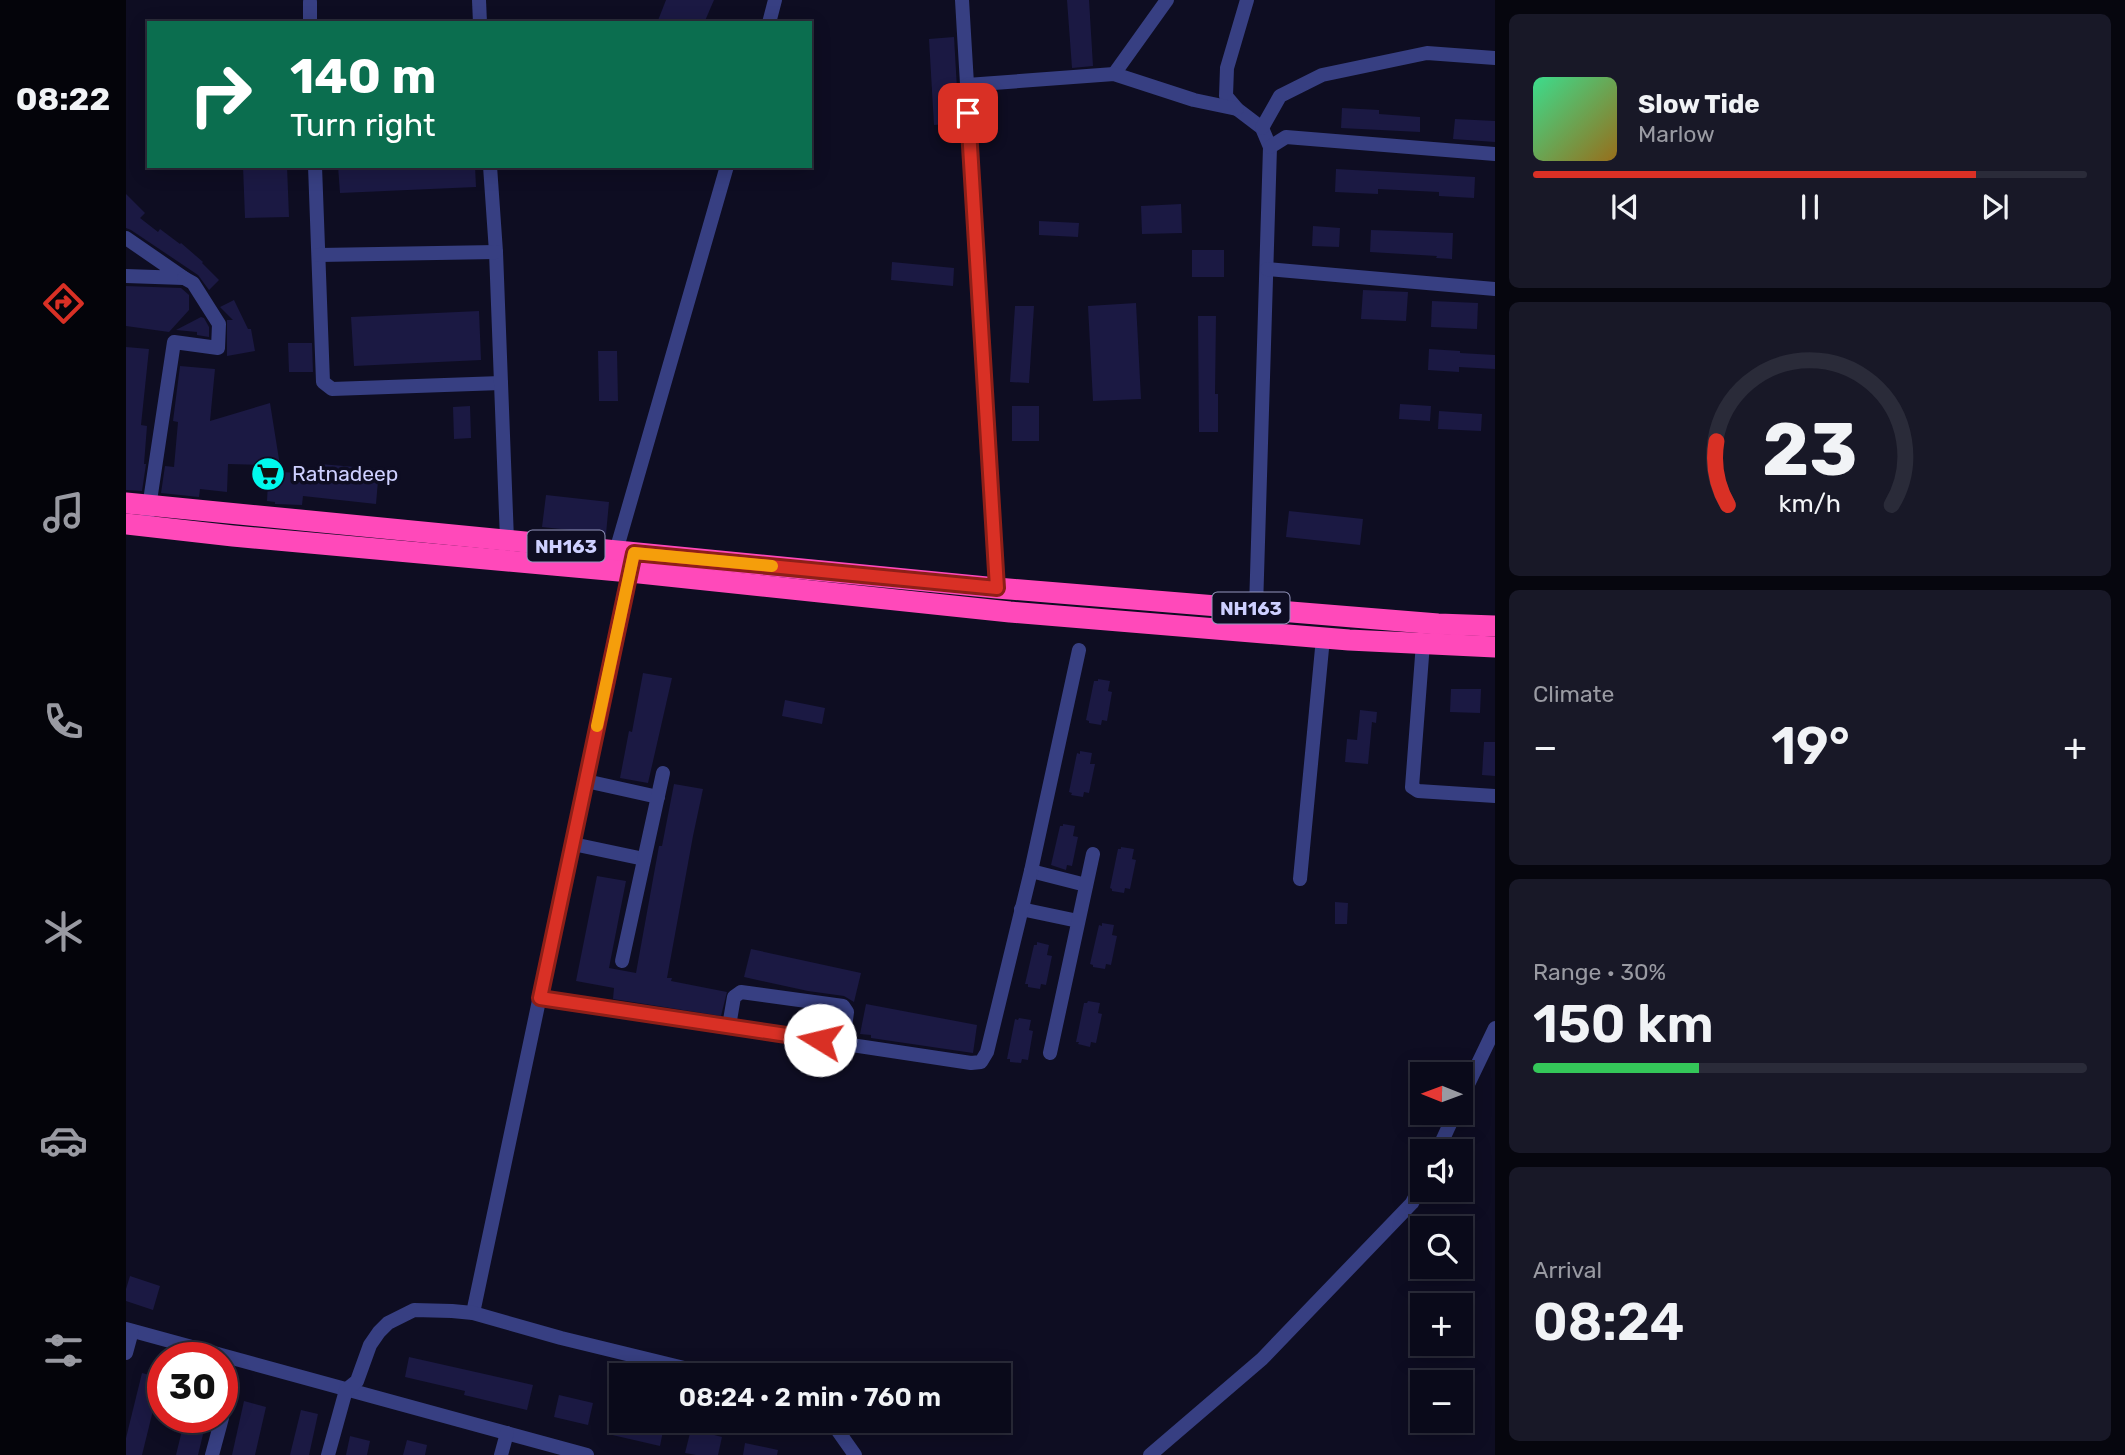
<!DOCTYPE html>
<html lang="en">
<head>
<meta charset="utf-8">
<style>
	body { margin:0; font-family:Rubik,sans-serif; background:#181827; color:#f1f3f6; height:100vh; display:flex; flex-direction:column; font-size:26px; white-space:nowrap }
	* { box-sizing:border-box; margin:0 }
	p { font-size:23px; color:#999aa2 }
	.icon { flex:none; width:38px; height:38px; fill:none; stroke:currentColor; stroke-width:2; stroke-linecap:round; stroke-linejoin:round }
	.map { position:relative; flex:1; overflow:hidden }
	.drawer { display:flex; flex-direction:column; gap:14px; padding:14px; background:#06060e; width:630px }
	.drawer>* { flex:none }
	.banner { position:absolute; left:21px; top:21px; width:665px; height:147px; border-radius:0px; box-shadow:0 4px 18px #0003,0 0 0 2px #2a2b39; background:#0b6e4f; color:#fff; overflow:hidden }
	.needle { width:46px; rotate:271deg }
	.controls { position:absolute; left:1284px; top:1062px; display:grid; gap:14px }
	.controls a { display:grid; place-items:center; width:63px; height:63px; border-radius:0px; background:#0a0a1a; box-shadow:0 4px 18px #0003,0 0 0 2px #2a2b39; font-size:35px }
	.speed { position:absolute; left:21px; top:1342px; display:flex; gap:14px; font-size:35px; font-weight:700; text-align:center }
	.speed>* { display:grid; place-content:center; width:91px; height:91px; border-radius:50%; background:#0a0a1a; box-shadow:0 4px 18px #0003,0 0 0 2px #2a2b39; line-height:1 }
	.speed .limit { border:10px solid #d22; background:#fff; color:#111 }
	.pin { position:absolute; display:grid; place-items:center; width:60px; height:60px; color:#fff; margin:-30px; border-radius:14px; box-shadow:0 4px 10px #0006 }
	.me { position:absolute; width:77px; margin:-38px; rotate:279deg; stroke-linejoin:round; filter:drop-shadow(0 0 5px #0008) }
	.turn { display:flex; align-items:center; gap:24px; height:147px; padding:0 28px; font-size:32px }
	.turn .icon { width:91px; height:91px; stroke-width:2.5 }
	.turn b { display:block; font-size:49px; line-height:60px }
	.big { font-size:52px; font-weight:600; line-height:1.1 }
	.drawer .tile { flex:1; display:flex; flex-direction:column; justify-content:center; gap:10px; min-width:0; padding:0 24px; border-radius:10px; background:#181827 }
	.drawer .dial { align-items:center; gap:0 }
	.dial svg { height:182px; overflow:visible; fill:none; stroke:#2a2b39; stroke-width:7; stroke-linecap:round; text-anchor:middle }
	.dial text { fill:#f1f3f6; stroke:none }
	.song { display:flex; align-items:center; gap:21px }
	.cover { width:84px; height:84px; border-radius:10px; background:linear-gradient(135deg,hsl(150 70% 55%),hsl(40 70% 35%)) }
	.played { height:7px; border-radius:4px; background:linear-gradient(90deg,#d93025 80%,#2a2b39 80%) }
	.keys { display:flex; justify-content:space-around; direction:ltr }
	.heat { display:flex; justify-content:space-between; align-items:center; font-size:38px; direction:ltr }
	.charge { height:10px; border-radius:5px; background:linear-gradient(90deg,#34c759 30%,#2a2b39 0) }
	.trip { position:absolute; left:483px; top:1363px; width:402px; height:70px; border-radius:0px; background:#0a0a1a; box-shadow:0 4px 18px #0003,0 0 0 2px #2a2b39; font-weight:600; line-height:70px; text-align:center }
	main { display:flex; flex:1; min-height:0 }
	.dock { display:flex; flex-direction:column; width:126px; justify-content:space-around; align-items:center; background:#04040a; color:#999aa2 }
	.dock .icon { width:49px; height:49px }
	.dock .on { color:#d93025 }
	.dock b { font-size:32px; color:#f1f3f6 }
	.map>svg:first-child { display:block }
</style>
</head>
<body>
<main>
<nav class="dock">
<b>08:22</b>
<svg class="icon on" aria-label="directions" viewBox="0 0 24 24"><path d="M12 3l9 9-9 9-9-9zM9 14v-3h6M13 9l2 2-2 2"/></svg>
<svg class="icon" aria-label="music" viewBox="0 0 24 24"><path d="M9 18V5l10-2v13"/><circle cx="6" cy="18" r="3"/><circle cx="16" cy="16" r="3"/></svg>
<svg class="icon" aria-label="phone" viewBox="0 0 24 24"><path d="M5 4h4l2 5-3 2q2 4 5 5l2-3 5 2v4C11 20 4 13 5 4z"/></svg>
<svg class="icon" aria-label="climate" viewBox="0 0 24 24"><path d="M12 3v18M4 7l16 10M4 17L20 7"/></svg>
<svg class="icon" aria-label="car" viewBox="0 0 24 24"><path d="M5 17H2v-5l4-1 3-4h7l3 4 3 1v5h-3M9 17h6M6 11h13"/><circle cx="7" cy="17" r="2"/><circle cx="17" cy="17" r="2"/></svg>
<svg class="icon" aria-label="filters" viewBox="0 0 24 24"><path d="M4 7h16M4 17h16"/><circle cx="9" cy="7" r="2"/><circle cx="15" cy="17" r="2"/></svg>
</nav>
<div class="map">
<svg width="1369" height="1455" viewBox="0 0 1369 1455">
	<rect width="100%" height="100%" fill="#0e0d22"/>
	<g fill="#1b1943">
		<polygon points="540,0 588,0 578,23 531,23"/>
		<polygon points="941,0 963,0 967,66 946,68"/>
		<polygon points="828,37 833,123 808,125 803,39"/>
		<polygon points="1216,108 1253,110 1253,114 1294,117 1294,132 1215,128"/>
		<polygon points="1329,119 1369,121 1369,142 1327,139"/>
		<polygon points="117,166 161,166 163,217 119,218"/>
		<polygon points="212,166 349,166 350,187 214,193"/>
		<polygon points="1210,169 1349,177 1348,198 1313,196 1313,192 1252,189 1252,194 1209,192"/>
		<polygon points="0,194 19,213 14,218 32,232 34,229 54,244 55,243 77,262 76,263 93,280 83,290 72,275 5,230 0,228"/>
		<polygon points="1055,204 1056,233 1016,234 1015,206"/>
		<polygon points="913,221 953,223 952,237 913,235"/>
		<polygon points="1187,226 1214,228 1213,247 1186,246"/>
		<polygon points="1245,230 1327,233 1326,259 1310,258 1311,256 1244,252"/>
		<rect x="1066" y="250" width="32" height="27"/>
		<polygon points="766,262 828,268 827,286 765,280"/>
		<polygon points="0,286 55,288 63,295 63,310 43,332 0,326"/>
		<polygon points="1237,290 1282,292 1280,321 1235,319"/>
		<polygon points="108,300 122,329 125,329 129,351 101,356 101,320 107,320 94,307"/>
		<polygon points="1306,301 1352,303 1351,329 1305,327"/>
		<polygon points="1010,303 1015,399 967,401 962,306"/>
		<polygon points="889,306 908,306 903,383 884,382"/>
		<polygon points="353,311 355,360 228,366 225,317"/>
		<polygon points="1072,316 1090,316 1089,394 1092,394 1092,432 1073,432"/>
		<polygon points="75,317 78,318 83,327 83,337 71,335 71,332 50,330"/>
		<polygon points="162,343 186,343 187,372 163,372"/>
		<polygon points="0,347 23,349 15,425 21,426 18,464 20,464 16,491 0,490"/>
		<polygon points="1303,349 1334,351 1334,353 1369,355 1369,369 1333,367 1333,372 1302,370"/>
		<polygon points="472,351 491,351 492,401 473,401"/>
		<polygon points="54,366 89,369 84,421 144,403 155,472 193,474 194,464 253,469 250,504 177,496 176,505 149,504 149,502 141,501 143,465 102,464 101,492 74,489 73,497 35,493 39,466 48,467 52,422 47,421"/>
		<polygon points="1274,404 1305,406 1304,421 1273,419"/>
		<polygon points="344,406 345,438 328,439 327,407"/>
		<rect x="886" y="406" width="27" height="35"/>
		<polygon points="1313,411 1356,414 1355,431 1312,429"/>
		<polygon points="420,495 483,502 480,534 416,527"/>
		<polygon points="1163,511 1237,519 1234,545 1160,537"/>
		<polygon points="517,673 546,678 522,783 494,778 503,731 506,732"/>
		<polygon points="972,679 984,681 982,691 986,692 981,721 976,720 975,725 963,723 963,721 960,720 968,681 972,681"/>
		<polygon points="1325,689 1355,689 1354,713 1324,712"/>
		<polygon points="659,700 699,708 696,724 656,716"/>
		<polygon points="1234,710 1251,712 1250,723 1246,722 1242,764 1219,762 1221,739 1231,740"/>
		<polygon points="1358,742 1369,742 1369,776 1356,775"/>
		<polygon points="954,751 966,753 964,764 969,764 963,793 958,792 957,797 945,795 946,793 943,792 951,753 954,754"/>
		<polygon points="548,784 577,789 567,836 541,978 546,978 545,981 601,992 595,1016 487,999 488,988 450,981 471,876 500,881 483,968 510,973 533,846 536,846"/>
		<polygon points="937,824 949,826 947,836 952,837 946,866 941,865 940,870 925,865 934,826 937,826"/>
		<polygon points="995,847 1008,849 1006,859 1010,860 1004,889 999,888 998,893 986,891 986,889 984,888 992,849 995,849"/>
		<polygon points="1209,902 1222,903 1221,924 1209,924"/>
		<polygon points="976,923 988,925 986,935 991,936 985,965 980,964 979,969 967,967 967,965 964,964 973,925 976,926"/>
		<polygon points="911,942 923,945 921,955 926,956 920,985 915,984 914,989 902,987 902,984 899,984 908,945 911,945"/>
		<polygon points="625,949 735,973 728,1002 718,996 682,991 618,977"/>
		<polygon points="962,1001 974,1003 972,1013 976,1014 970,1043 965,1042 964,1047 952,1044 953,1042 950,1042 958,1003 961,1003"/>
		<polygon points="740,1004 851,1025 847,1053 745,1038 745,1035 734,1034"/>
		<polygon points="893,1018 905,1020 903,1030 907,1031 902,1060 896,1059 895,1063 884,1062 884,1059 881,1059 889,1019 892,1020"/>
		<polygon points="4,1276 34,1286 27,1310 0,1301 0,1289"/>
		<polygon points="283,1357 407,1385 401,1410 338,1395 339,1391 279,1377"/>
		<polygon points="16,1373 35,1378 16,1455 0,1455 0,1438"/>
		<polygon points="433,1395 467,1403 462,1425 428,1417"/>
		<polygon points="491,1397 495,1397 495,1421 539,1421 534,1446 482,1434"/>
		<polygon points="118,1401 140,1407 129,1455 106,1455"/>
		<polygon points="175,1410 192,1414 183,1455 164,1455"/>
		<polygon points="59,1418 81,1418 72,1455 50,1455"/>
		<polygon points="565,1429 596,1437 592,1455 570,1455 559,1453"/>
		<polygon points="224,1436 244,1441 241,1455 220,1455"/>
		<polygon points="281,1440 301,1445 299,1455 277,1455"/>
		<polygon points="619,1443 652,1450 651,1455 617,1455"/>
	</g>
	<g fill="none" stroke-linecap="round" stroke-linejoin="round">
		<g stroke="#373f82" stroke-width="14">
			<polyline points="353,0 354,23"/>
			<polyline points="836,0 871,588"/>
			<polyline points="1121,0 1101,68 1100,96 1111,109 1136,128 1144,147 1130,608"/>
			<polyline points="184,2 184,23"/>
			<polyline points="643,23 649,0"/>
			<polyline points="988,74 1041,0"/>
			<polyline points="841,85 988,74 1068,100 1111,109"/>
			<polyline points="1136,128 1154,96 1196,75 1301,53 1369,58"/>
			<polyline points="1144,147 1160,137 1369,154"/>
			<polyline points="189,166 197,382 206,389 375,383"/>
			<polyline points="364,166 370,252 381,540"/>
			<polyline points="0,238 58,278 0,276"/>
			<polyline points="193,255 370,252"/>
			<polyline points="1141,269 1369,289"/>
			<polyline points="22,514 48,342 92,348 93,324 67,283 58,278"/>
			<polyline points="488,558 601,166"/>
			<polyline points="1297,643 1286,787 1292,791 1369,796"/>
			<polyline points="460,781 532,797"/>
			<polyline points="447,844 518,859"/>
			<polyline points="905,871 960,885"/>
			<polyline points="1174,879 1197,638"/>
			<polyline points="895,909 952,921"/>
			<polyline points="496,961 537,773"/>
			<polyline points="414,998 845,1063 855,1062 861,1052 905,871 953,650"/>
			<polyline points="603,1026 608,997 615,992 717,1006 721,1012 717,1043"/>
			<polyline points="924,1053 967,854"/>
			<polyline points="1335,1099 1369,1028"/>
			<polyline points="1311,1152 1329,1113"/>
			<polyline points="347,1313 505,565"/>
			<polyline points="0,1329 461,1455"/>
			<polyline points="0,1353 6,1331"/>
			<polyline points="96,1416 103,1391"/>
			<polyline points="705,1421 729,1455"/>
			<polyline points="86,1455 96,1418"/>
			<polyline points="202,1455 220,1390 231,1381 244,1345 253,1332 262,1323 288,1310 326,1311 347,1313 435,1338 591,1376"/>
			<polyline points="375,1455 381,1433"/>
			<polyline points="1024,1455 1136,1359 1286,1203 1297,1181"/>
		</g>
		<g stroke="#ff49ba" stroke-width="21">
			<polyline points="0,503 871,588 1312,624 1369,626"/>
			<polyline points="0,524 107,536 504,572 884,612 1223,640 1369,647"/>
		</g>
	</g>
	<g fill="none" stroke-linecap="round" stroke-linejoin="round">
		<g stroke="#8d1f18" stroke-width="18">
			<polyline id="route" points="694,1040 414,998 508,553 871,588 842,113"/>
		</g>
		<use href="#route" stroke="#d93025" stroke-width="12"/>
		<polyline stroke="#f59e0b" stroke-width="12" points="471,726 508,553 646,566"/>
	</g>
	<defs>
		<g id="supermarket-disc" transform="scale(1.75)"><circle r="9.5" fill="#00f9ee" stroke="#0e0d22"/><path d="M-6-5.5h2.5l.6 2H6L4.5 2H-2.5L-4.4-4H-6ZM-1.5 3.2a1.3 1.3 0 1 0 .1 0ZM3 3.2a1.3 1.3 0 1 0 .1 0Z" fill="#111"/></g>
	</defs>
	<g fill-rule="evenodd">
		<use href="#supermarket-disc" x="142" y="474"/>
	</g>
	<g text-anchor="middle" stroke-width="7" stroke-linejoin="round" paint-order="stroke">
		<g fill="#0e0d22" stroke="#9496bd" stroke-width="2">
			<rect x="401.5" y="530.5" width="77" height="31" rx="5"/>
			<rect x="1086.5" y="592.5" width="77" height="31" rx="5"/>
		</g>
		<g font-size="19" font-weight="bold" fill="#ced0ff">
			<text x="440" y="553">NH163</text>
			<text x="1125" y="615">NH163</text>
		</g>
		<g font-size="21" fill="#ced0ff" stroke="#0e0d22" text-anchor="start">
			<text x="166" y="481">Ratnadeep</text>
		</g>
	</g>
</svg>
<div class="controls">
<a><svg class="needle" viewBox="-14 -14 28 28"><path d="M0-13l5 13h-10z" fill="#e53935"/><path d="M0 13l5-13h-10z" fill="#999aa2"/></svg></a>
<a><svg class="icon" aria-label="sound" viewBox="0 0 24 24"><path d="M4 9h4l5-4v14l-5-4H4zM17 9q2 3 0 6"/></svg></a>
<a><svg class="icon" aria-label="search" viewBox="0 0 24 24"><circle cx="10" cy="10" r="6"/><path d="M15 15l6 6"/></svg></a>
<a>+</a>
<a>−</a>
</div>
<div class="speed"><div class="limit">30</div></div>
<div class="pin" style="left:842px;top:113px;background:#d93025"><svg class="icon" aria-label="arrive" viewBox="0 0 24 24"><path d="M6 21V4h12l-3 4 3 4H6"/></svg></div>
<svg class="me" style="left:694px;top:1040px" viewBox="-20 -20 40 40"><circle r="19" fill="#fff"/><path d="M0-13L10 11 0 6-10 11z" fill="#d93025"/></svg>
<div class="trip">08:24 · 2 min · 760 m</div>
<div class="banner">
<div class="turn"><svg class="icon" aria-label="right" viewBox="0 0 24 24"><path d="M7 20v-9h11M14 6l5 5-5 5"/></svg><div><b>140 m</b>Turn right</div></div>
</div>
</div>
<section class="drawer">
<div class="tile">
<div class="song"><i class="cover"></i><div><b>Slow Tide</b><p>Marlow</p></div></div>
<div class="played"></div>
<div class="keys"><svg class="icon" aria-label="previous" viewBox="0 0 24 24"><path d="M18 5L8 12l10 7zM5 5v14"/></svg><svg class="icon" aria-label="pause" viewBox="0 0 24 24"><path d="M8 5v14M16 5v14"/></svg><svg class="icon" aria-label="next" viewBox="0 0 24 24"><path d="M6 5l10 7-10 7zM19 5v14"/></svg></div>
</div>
<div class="tile dial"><svg viewBox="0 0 100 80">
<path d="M14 69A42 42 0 1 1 86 69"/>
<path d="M14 69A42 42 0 0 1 9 41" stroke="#d93025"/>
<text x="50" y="56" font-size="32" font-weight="700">23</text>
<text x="50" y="72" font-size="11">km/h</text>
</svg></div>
<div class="tile"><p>Climate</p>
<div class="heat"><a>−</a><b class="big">19°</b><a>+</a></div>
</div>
<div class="tile"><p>Range · 30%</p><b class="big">150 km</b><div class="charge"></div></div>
<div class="tile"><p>Arrival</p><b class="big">08:24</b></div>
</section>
</main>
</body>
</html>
